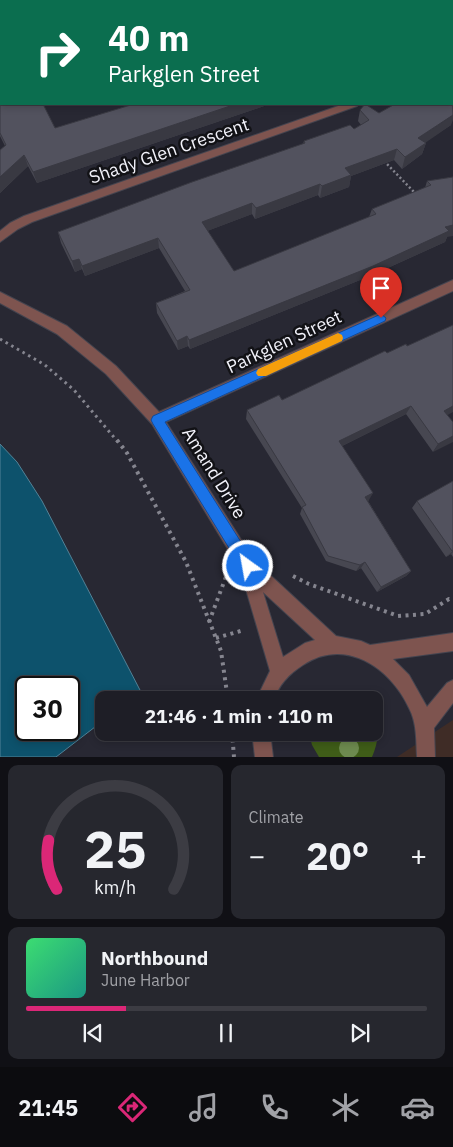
<!DOCTYPE html>
<html lang="en">
<head>
<meta charset="utf-8">
<style>
	body { margin:0; font-family:"IBM Plex Sans",sans-serif; background:#26272e; color:#f1f3f6; height:100vh; display:flex; flex-direction:column; font-size:19px; white-space:nowrap }
	* { box-sizing:border-box; margin:0 }
	p { font-size:16px; color:#a1a2a7 }
	.icon { flex:none; width:28px; height:28px; fill:none; stroke:currentColor; stroke-width:2; stroke-linecap:round; stroke-linejoin:round }
	.map { position:relative; height:757px; overflow:hidden }
	.panel { display:flex; flex-direction:column; gap:8px; padding:8px; background:#101015; flex:1 }
	.panel>* { flex:none }
	.banner { position:absolute; left:0px; top:0px; width:454px; height:105px; box-shadow:0 2px 8px #0003,0 0 0 1px #3c3c43; background:#0b6e4f; color:#fff; overflow:hidden }
	.speed { position:absolute; left:15px; top:676px; display:flex; gap:10px; font-size:25px; font-weight:700; text-align:center }
	.speed>* { display:grid; place-content:center; width:65px; height:65px; border-radius:50%; background:#1e1e26; box-shadow:0 2px 8px #0003,0 0 0 1px #3c3c43; line-height:1 }
	.speed .limit { border:2px solid #111; border-radius:8px; background:#fff; color:#111 }
	.pin { position:absolute; display:grid; place-items:center; width:42px; height:42px; color:#fff; margin:-51px -21px; border-radius:50% 50% 50% 0; rotate:-45deg; box-shadow:0 0 5px #0007 }
	.pin .icon { rotate:45deg }
	.me { position:absolute; width:55px; margin:-28px; rotate:328deg; stroke-linejoin:round; filter:drop-shadow(0 0 4px #0008) }
	.turn { display:flex; align-items:center; gap:18px; height:105px; padding:0 25px; font-size:22px }
	.turn .icon { width:65px; height:65px; stroke-width:2.5 }
	.turn b { display:block; font-size:35px; line-height:42px }
	.big { font-size:38px; font-weight:800; line-height:1.1 }
	.panel .card { flex:1; display:flex; flex-direction:column; justify-content:center; gap:8px; min-width:0; padding:0 18px; border-radius:10px; background:#26272e }
	.panel .dial { align-items:center; gap:0 }
	.dial svg { height:130px; overflow:visible; fill:none; stroke:#3c3c43; stroke-width:7; stroke-linecap:round; text-anchor:middle }
	.dial text { fill:#f1f3f6; stroke:none }
	.song { display:flex; align-items:center; gap:15px }
	.cover { width:60px; height:60px; border-radius:8px; background:linear-gradient(135deg,hsl(140 70% 55%),hsl(170 70% 35%)) }
	.played { height:5px; border-radius:2px; background:linear-gradient(90deg,#db2777 25%,#3c3c43 25%) }
	.keys { display:flex; justify-content:space-around; direction:ltr }
	.heat { display:flex; justify-content:space-between; align-items:center; font-size:28px; direction:ltr }
	.panel .tiles { flex:1; display:grid; gap:8px; grid-template-columns:1fr 1fr }
	.card:last-child { grid-column:span 2 }
	.trip { position:absolute; left:95px; top:691px; width:288px; height:50px; border-radius:10px; background:#1e1e26; box-shadow:0 2px 8px #0003,0 0 0 1px #3c3c43; font-weight:800; line-height:50px; text-align:center }
	.tab-bar { display:flex; height:80px; justify-content:space-around; align-items:center; background:#0c0c0f; color:#a1a2a7 }
	.tab-bar .icon { width:35px; height:35px }
	.tab-bar .current { color:#db2777 }
	.tab-bar b { font-size:22px; color:#f1f3f6 }
	.map>svg:first-child { display:block }
</style>
</head>
<body>
<div class="map">
<svg width="453" height="757" viewBox="0 0 453 757">
	<rect width="100%" height="100%" fill="#282833"/>
	<polygon fill="#3f2c26" points="453,720 453,757 397,757"/>
	<g fill="#3f5d18">
		<polygon points="340,691 353,694 363,700 320,700 327,695"/>
		<path d="M374,713C379,730 379,741 372,757H319L312,745L309,733L374,732Z"/>
	</g>
	<path fill="#0d526c" stroke="#528297" fill-rule="evenodd" d="M0,444L17,462L42,501L141,692L130,700H104V720L56,757H0ZM26,688H69V730H26Z"/>
	<g fill="none" stroke-linecap="round" stroke-linejoin="round">
		<g stroke="#44444f" stroke-width="2">
			<g id="minor">
				<rect x="275" y="0" width="10" height="1"/>
				<rect x="0" y="60" width="1" height="6"/>
				<polygon points="344,104 358,104 357,106 32,222 18,229 0,242 0,231 10,223 24,216"/>
				<path d="M453,280V291L166,422L254,560L336,636L361,641L370,645L453,633V651L393,659L409,675L427,707L447,683L453,680V703L434,728L435,757H417C416,740 417,723 409,708C390,667 345,637 303,665C289,674 279,684 274,700H256L270,671L240,569L152,424L106,374L57,334L0,303V292L67,326L116,366L159,412ZM263,592L315,640L305,643L283,657Z"/>
				<polygon points="252,732 270,732 273,757 255,757"/>
			</g>
		</g>
		<polyline stroke="#85858f" stroke-width="2.5" stroke-dasharray="2 2.5" stroke-linecap="butt" points="384,161 416,194"/>
		<polyline stroke="#85858f" stroke-width="3" stroke-dasharray="2.5 4" stroke-linecap="butt" points="0,339 45,365 74,390 118,442"/>
		<g stroke="#85858f" stroke-width="4" stroke-dasharray="3 4.5" stroke-linecap="butt">
			<polyline points="117,440 127,453 186,562 221,651 228,700"/>
			<polyline points="293,576 309,584 398,616 425,614 449,599 453,600"/>
			<polyline points="209,622 227,574"/>
			<polyline points="216,638 244,630"/>
			<polyline points="232,732 234,757"/>
		</g>
		<use href="#minor" fill="#7e544f" fill-rule="evenodd"/>
	</g>
	<circle fill="#6d8a4f" cx="349" cy="748" r="10"/>
	<g fill="#474751">
		<polygon points="317,0 380,0 382,1 318,1"/>
		<polygon points="0,69 55,128 134,104 270,104 37,183 28,166 0,193 0,150 5,146 0,136"/>
		<polygon points="360,110 451,125 425,142 426,143 422,154 402,169 394,160 351,176 349,187 320,198 318,195 255,219 252,214 207,231 234,271 369,217 372,209 425,188 427,181 453,177 447,237 445,242 370,276 190,349 188,346 178,350 157,313 156,303 185,291 159,248 85,276 82,269 75,272 61,243 58,232 303,144 304,141 354,129 361,125 358,121"/>
		<polygon points="385,351 447,415 453,422 433,452 406,414 342,446 369,500 368,501 411,571 406,576 377,592 361,568 356,571 326,561 300,514 302,508 246,419 247,410 282,400"/>
		<polygon points="453,481 453,557 451,554 446,557 412,508 417,501"/>
	</g>
	<g fill="#393942">
		<polygon points="101,0 146,0 142,1 96,1"/>
		<rect x="0" y="26" width="1" height="13"/>
		<polygon points="236,104 270,104 37,183 33,172"/>
		<polygon points="453,115 453,120 451,125 415,150 418,138"/>
		<polygon points="426,143 422,154 402,169 405,157"/>
		<polygon points="397,149 394,160 351,176 349,187 320,198 322,186 345,168"/>
		<polygon points="24,155 28,166 0,193 0,177"/>
		<polygon points="320,184 318,195 255,219 256,208"/>
		<polygon points="252,203 252,214 202,233 202,222"/>
		<polygon points="453,225 453,236 447,237 445,242 370,276 190,349 189,340 445,227"/>
		<polygon points="158,238 159,248 85,276 82,266"/>
		<polygon points="79,259 82,269 75,272 72,261"/>
		<polygon points="187,336 188,346 178,350 177,341"/>
		<polygon points="411,406 406,414 336,449 339,441"/>
		<polygon points="453,406 453,412 439,420 444,411"/>
		<polygon points="453,436 453,442 433,452 438,444"/>
		<polygon points="373,493 369,500 362,504 365,497"/>
		<polygon points="453,551 453,552 451,554 446,557"/>
		<polygon points="365,562 361,568 356,571 360,565"/>
		<polygon points="411,571 406,576 377,592 381,587"/>
	</g>
	<g fill="#52525e" stroke="#393942">
		<polygon points="9,0 101,0 96,1 4,1"/>
		<polygon points="330,0 380,0 382,1 331,1"/>
		<rect x="0" y="2" width="1" height="24"/>
		<polygon points="0,69 1,69 1,104 43,104 55,128 134,104 236,104 33,172 24,155 0,177 0,150 6,145 0,133"/>
		<polygon points="452,69 453,115 418,138 426,143 405,157 397,149 345,168 351,175 322,186 320,184 256,208 252,203 202,222 234,271 376,214 372,209 431,185 427,181 453,177 453,225 445,227 449,231 373,266 189,340 187,336 177,341 156,303 190,290 158,238 82,266 79,259 72,261 58,232 192,182 305,143 304,141 350,125 354,129 369,120 360,110 365,104 379,113 395,104 452,104"/>
		<polygon points="453,325 453,406 444,411 453,422 453,436 438,444 411,406 339,441 373,493 365,497 411,571 381,587 365,562 360,565 328,556 302,507 306,505 247,410 279,395 282,400 385,351 387,353 406,344 407,346"/>
		<polygon points="453,481 453,551 452,551 417,501"/>
	</g>
	<polygon fill="#1a73e8" stroke="#114b97" points="381,314 386,318 385,321 165,422 253,561 255,566 253,571 248,573 243,571 153,424 151,420 153,416"/>
	<polygon fill="#f59e0b" points="338,333 342,335 343,338 342,341 266,376 258,376 256,373 258,369"/>
	<g text-anchor="middle" stroke-width="5" stroke-linejoin="round" paint-order="stroke">
		<g font-size="18" fill="#f3f3fb" stroke="#121216">
			<text transform="translate(169 151) rotate(-19)" y="6">Shady Glen Crescent</text>
			<text transform="translate(284 342) rotate(-25)" y="6">Parkglen Street</text>
			<text transform="translate(214 473) rotate(58)" y="6">Amand Drive</text>
		</g>
	</g>
</svg>
<div class="speed"><div class="limit">30</div></div>
<div class="pin" style="left:381px;top:318px;background:#d93025"><svg class="icon" aria-label="arrive" viewBox="0 0 24 24"><path d="M6 21V4h12l-3 4 3 4H6"/></svg></div>
<svg class="me" style="left:248px;top:566px" viewBox="-20 -20 40 40"><circle r="17" fill="#1a73e8" stroke="#fff" stroke-width="3"/><path d="M0-11L8 9 0 5-8 9z" fill="#fff"/></svg>
<div class="trip">21:46 · 1 min · 110 m</div>
<div class="banner">
<div class="turn"><svg class="icon" aria-label="right" viewBox="0 0 24 24"><path d="M7 20v-9h11M14 6l5 5-5 5"/></svg><div><b>40 m</b>Parkglen Street</div></div>
</div>
</div>
<section class="panel">
<div class="tiles">
<div class="card dial"><svg viewBox="0 0 100 80">
<path d="M14 69A42 42 0 1 1 86 69"/>
<path d="M14 69A42 42 0 0 1 9 39" stroke="#db2777"/>
<text x="50" y="56" font-size="32" font-weight="700">25</text>
<text x="50" y="72" font-size="11">km/h</text>
</svg></div>
<div class="card"><p>Climate</p>
<div class="heat"><a>−</a><b class="big">20°</b><a>+</a></div>
</div>
<div class="card">
<div class="song"><i class="cover"></i><div><b>Northbound</b><p>June Harbor</p></div></div>
<div class="played"></div>
<div class="keys"><svg class="icon" aria-label="previous" viewBox="0 0 24 24"><path d="M18 5L8 12l10 7zM5 5v14"/></svg><svg class="icon" aria-label="pause" viewBox="0 0 24 24"><path d="M8 5v14M16 5v14"/></svg><svg class="icon" aria-label="next" viewBox="0 0 24 24"><path d="M6 5l10 7-10 7zM19 5v14"/></svg></div>
</div>
</div>
</section>
<nav class="tab-bar">
<b>21:45</b>
<svg class="icon current" aria-label="directions" viewBox="0 0 24 24"><path d="M12 3l9 9-9 9-9-9zM9 14v-3h6M13 9l2 2-2 2"/></svg>
<svg class="icon" aria-label="music" viewBox="0 0 24 24"><path d="M9 18V5l10-2v13"/><circle cx="6" cy="18" r="3"/><circle cx="16" cy="16" r="3"/></svg>
<svg class="icon" aria-label="phone" viewBox="0 0 24 24"><path d="M5 4h4l2 5-3 2q2 4 5 5l2-3 5 2v4C11 20 4 13 5 4z"/></svg>
<svg class="icon" aria-label="climate" viewBox="0 0 24 24"><path d="M12 3v18M4 7l16 10M4 17L20 7"/></svg>
<svg class="icon" aria-label="car" viewBox="0 0 24 24"><path d="M5 17H2v-5l4-1 3-4h7l3 4 3 1v5h-3M9 17h6M6 11h13"/><circle cx="7" cy="17" r="2"/><circle cx="17" cy="17" r="2"/></svg>
</nav>
</body>
</html>
